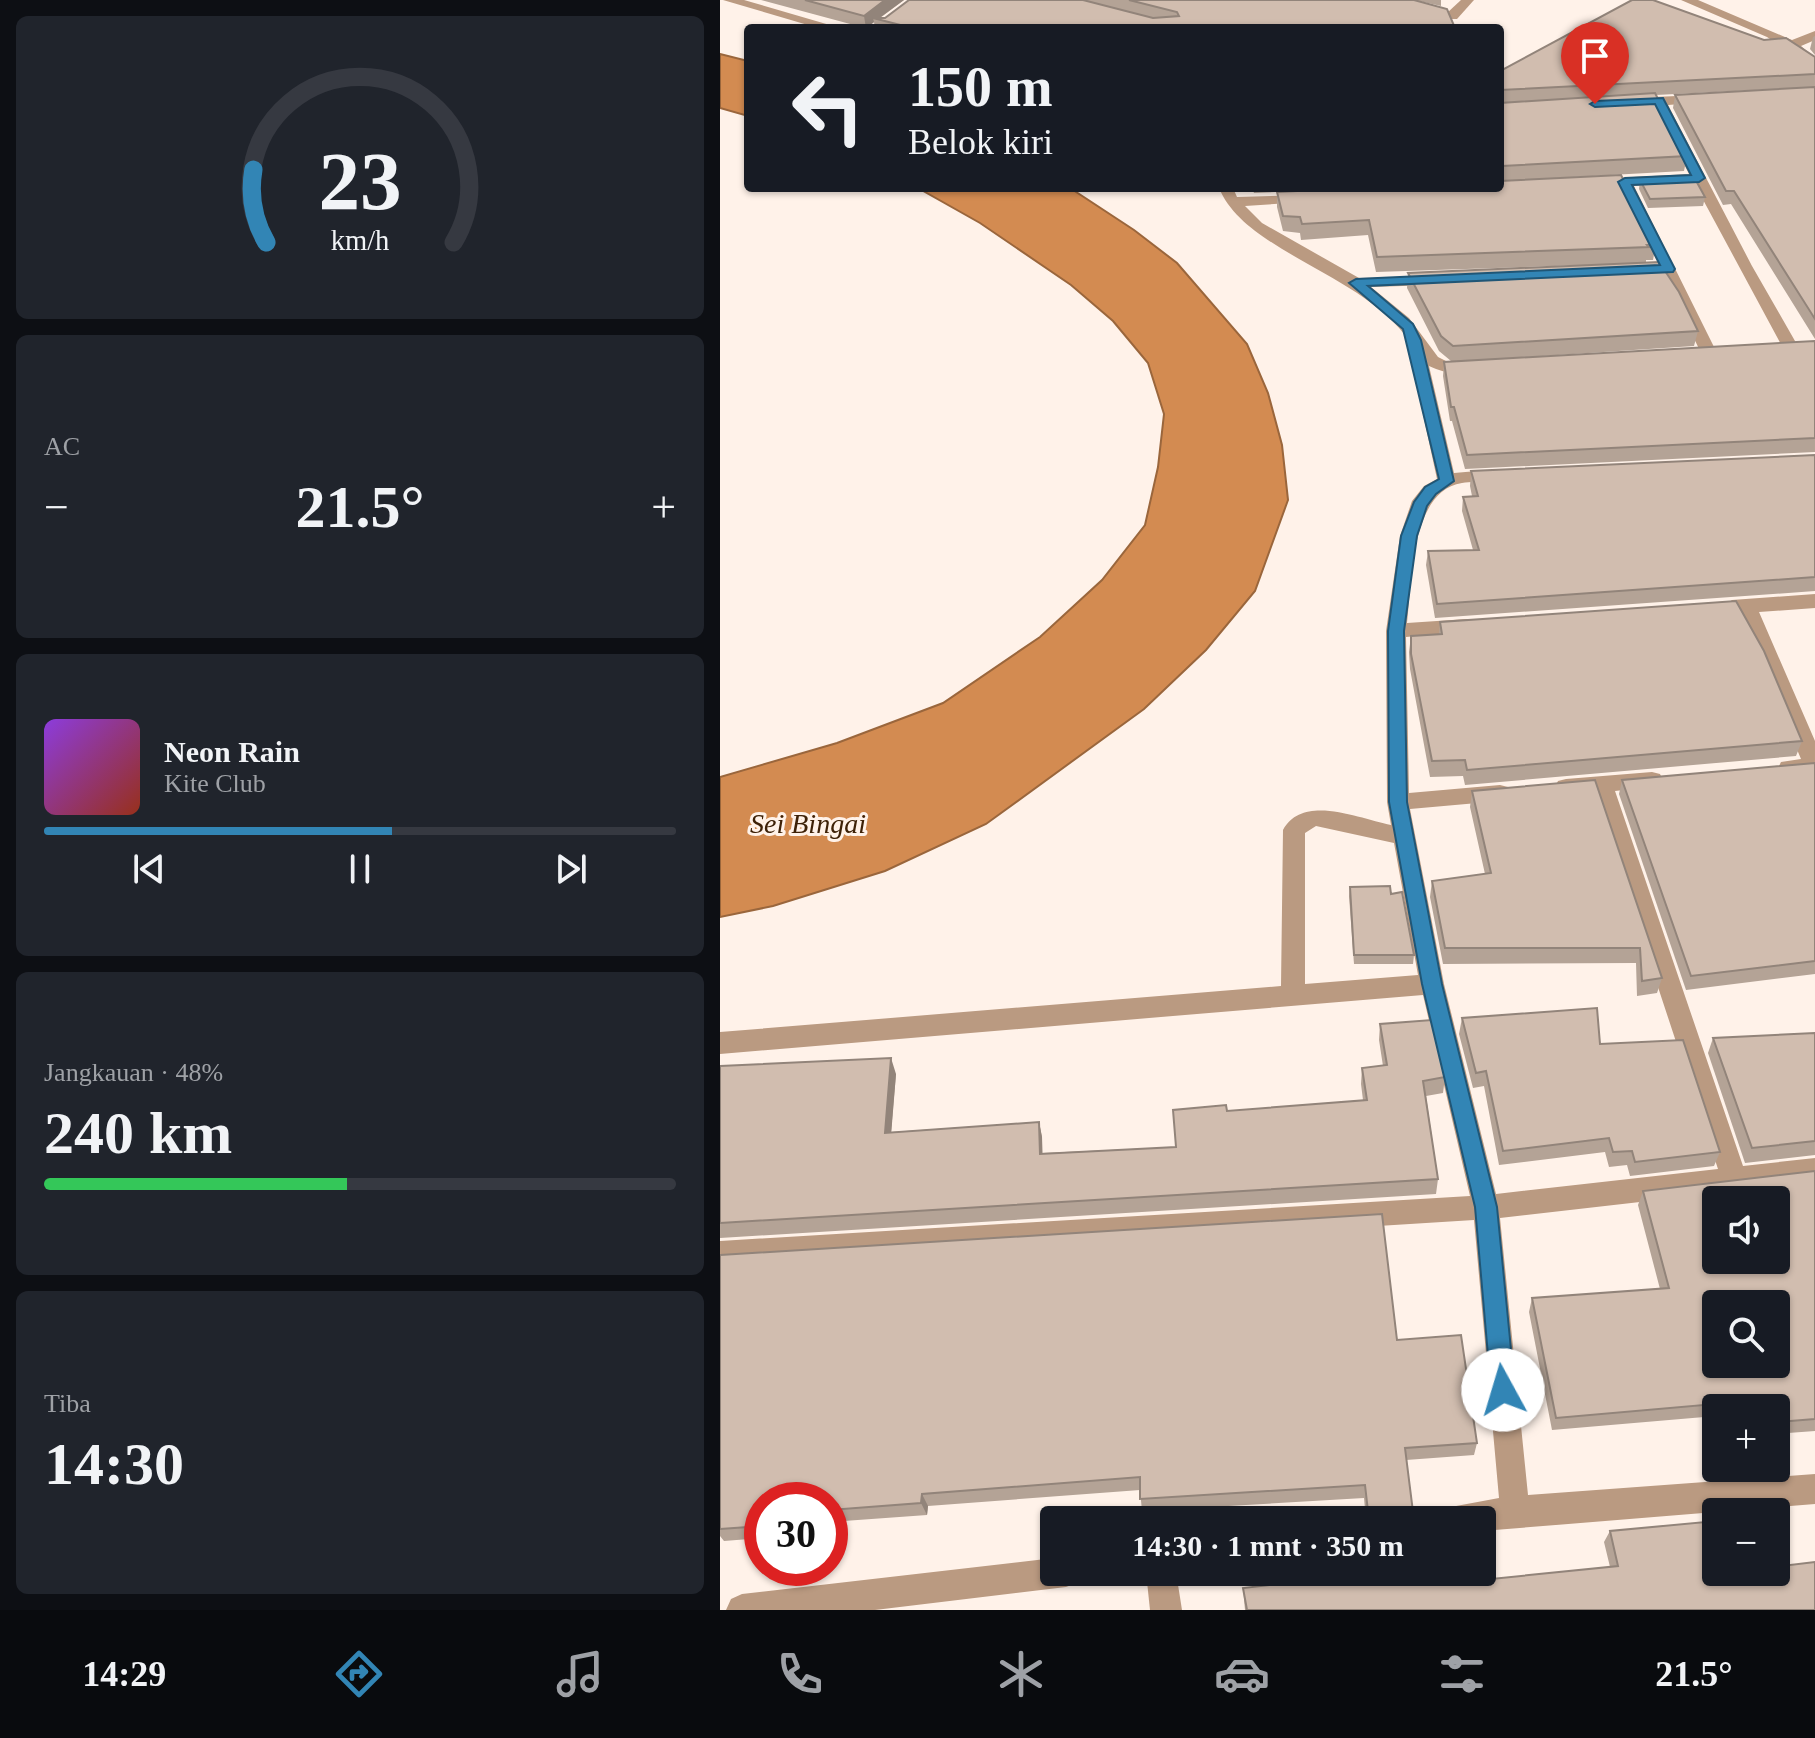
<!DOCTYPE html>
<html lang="id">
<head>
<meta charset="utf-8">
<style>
	body { margin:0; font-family:Georgia,serif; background:#20242c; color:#f1f3f6; height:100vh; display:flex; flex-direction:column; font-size:30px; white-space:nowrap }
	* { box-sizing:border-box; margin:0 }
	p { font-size:26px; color:#9ea1a6 }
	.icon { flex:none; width:44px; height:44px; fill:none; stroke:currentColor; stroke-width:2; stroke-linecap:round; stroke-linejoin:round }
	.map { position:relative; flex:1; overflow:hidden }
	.side { display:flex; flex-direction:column; gap:16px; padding:16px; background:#0d0f14; width:720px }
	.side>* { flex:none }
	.guide { position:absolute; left:24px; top:24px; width:760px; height:168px; border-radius:8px; box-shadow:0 2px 6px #0004; background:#171b24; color:#f1f3f6; overflow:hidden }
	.controls { position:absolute; left:982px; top:1186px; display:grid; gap:16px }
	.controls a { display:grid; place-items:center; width:88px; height:88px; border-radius:8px; background:#171b24; box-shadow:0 2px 6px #0004; font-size:40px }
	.speed { position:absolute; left:24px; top:1482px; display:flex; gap:16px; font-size:40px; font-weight:700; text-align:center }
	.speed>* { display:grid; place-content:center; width:104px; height:104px; border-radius:50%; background:#171b24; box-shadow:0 2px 6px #0004; line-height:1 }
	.speed .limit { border:12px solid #d22; background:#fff; color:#111 }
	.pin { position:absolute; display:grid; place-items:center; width:68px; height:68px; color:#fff; margin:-82px -34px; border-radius:50% 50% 50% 0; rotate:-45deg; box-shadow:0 0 8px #0007 }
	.pin .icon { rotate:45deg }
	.me { position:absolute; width:88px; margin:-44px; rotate:354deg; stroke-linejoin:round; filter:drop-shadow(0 0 6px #0008) }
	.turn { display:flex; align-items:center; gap:28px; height:168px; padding:0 32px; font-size:36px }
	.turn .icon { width:104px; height:104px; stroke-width:2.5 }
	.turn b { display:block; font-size:56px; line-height:68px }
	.big { font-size:60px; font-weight:700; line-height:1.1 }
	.side .widget { flex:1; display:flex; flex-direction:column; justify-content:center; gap:12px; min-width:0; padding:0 28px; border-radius:12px; background:#20242c }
	.side .dial { align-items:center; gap:0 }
	.dial svg { height:208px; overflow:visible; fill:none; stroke:#363941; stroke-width:7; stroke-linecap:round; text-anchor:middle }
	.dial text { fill:#f1f3f6; stroke:none }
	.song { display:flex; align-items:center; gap:24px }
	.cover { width:96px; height:96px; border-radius:12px; background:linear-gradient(135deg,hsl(270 70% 55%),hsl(10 70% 35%)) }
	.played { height:8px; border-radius:4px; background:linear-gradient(90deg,#3285b5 55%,#363941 55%) }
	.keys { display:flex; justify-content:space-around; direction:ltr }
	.heat { display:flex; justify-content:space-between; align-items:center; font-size:44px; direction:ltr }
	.charge { height:12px; border-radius:6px; background:linear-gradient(90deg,#34c759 48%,#363941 0) }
	.trip { position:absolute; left:320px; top:1506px; width:456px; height:80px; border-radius:8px; background:#171b24; box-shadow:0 2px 6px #0004; font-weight:700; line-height:80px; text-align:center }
	.tabs { display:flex; height:128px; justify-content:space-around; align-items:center; background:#090b0e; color:#9ea1a6 }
	.tabs .icon { width:56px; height:56px }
	.tabs .active { color:#3285b5 }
	.tabs b { font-size:36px; color:#f1f3f6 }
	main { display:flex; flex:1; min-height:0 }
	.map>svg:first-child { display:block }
</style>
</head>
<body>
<main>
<section class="side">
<div class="widget dial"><svg viewBox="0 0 100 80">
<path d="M14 69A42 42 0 1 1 86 69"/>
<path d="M14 69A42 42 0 0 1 9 41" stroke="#3285b5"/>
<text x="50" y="56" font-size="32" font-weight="700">23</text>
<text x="50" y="72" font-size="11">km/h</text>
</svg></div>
<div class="widget"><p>AC</p>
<div class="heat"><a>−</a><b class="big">21.5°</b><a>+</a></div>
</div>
<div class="widget">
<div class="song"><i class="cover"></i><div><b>Neon Rain</b><p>Kite Club</p></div></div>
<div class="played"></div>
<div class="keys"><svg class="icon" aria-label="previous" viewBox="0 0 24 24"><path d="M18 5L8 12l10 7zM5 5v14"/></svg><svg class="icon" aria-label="pause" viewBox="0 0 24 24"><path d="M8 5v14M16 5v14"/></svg><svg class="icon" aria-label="next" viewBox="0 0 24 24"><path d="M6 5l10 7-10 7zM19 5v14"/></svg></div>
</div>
<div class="widget"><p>Jangkauan · 48%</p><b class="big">240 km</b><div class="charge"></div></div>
<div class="widget"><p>Tiba</p><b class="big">14:30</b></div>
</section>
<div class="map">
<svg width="1095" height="1610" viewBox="0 0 1095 1610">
	<rect width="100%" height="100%" fill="#fff2e9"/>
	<g fill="#d38b51" stroke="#9a663c" stroke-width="2">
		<polygon points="0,54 28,61 28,116 0,108"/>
		<polygon points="198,188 350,188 414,230 457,263 527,344 548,393 562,445 568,500 535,591 486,650 424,709 266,824 165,871 53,906 0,917 0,777 117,743 223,703 320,637 382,580 425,525 438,467 444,414 428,363 393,321 351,285 260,223"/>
	</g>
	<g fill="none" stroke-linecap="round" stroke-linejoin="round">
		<g fill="#ba9a81" fill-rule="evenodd">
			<polygon points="3,0 24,0 120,28 98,28"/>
			<polygon points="741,0 754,0 737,19 727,19 727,13"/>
			<polygon points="961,0 978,0 1072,40 1095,31 1095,40 1081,46 1095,58 1095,69 1047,37"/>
			<polygon points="982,95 987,96 987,102 948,105 1032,266 1079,348 1077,352 1071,353 1063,348 974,183 914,186 997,353 989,358 981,353 943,274 917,275 909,270 917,265 939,265 900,186 876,187 869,183 876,179 969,174 934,105 908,106 901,102 908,98"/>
			<path d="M499,188H513L517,197L591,195L593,198L586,202L525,206L542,223L639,278L720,277L722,280L714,285L651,287L689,318L718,357L728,362L756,364L758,368C746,378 724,373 709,366L734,473L780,469L789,475C779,486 756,480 742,483C690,491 692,583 687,623L747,619L757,626L754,631L686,637L689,793L780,785L788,787L791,793L788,799L780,801L690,809L724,984L776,1194L998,1169L874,793H838L835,787L838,781L846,779L932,772L940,774L943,780L940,786L895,791L1023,1166L1095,1158V1182L780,1218L808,1495L1095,1474V1504L762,1531V1520H716L720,1509L779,1498L754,1220L0,1267V1241L750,1196L703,995L0,1054V1032L561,986L563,830C583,793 640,819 671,825L667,802L666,631L680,536L692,501L704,486L717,479L688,345L690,342C645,274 526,253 499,188ZM596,826L674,843L698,975L585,984V833Z"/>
			<polygon points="1095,594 1095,608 1039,612 1095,741 1095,774 1061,774 1058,768 1061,762 1081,759 1020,613 1005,612 1002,607 1012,600"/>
			<polygon points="334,1558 334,1572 361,1572 357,1583 346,1587 155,1610 6,1610 11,1599 22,1594"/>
			<polygon points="426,1572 456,1572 462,1610 430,1610"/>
		</g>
	</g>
	<g fill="#b4a396">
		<polygon points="41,0 184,0 160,18 165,18 189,0 721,0 721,6 699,1 735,28 155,28 154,22 147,28 145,28"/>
		<polygon points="1095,36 1095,55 1090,49 1093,37"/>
		<polygon points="1044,40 1095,57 1095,87 936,95 967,156 964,171 817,179 936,244 933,260 926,260 926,263 656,272 648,235 581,240 580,233 563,231 557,207 557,192 780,188 780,71"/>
		<polygon points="1095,87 1095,339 1011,204 1003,205 953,108 955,95"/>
		<polygon points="920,180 985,197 983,206 928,208 919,189"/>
		<polygon points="532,188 637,188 534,193"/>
		<polygon points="688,273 978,331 974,346 792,358 1095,341 1095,452 745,469 732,421 730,421 723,376 724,362 731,361 719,351 687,288"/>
		<polygon points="1095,455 1095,591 715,618 706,565 708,551 753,550 742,511 743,497 752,496 750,486 751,471"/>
		<polygon points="720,622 1082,741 1076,756 745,785 743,776 710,777 690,669 689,652 691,636 719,634"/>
		<polygon points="1095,763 1095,974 966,990 899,794 902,780"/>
		<polygon points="875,780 942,978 937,993 917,996 916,963 723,964 710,897 712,881 765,874 750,807 752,791"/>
		<polygon points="630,887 671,894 694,955 693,964 634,964 629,896"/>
		<polygon points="742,1018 880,1044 1000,1152 994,1166 910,1176 907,1165 889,1167 885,1152 779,1165 764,1086 753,1088 739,1034"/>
		<polygon points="660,1024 725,1077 723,1093 706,1096 718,1179 716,1194 0,1238 0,1066 176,1074 171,1132 319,1122 322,1137 322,1153 456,1147 507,1111 643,1100 641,1084 642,1068 663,1066 659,1040"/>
		<polygon points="1095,1033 1095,1155 1025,1163 988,1053 993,1038"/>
		<polygon points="1095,1171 1095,1431 1056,1434 1056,1408 996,1408 996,1416 832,1430 809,1312 812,1298 940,1289 918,1205 923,1191"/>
		<polygon points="0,1255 677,1340 757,1443 754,1455 686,1460 694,1520 646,1520 644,1498 422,1511 420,1490 208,1506 207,1515 110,1522 110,1500 42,1500 42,1538 4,1541 0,1536"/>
		<polygon points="890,1531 1062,1566 1095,1610 525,1610 523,1588 653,1574 652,1572 720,1572 722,1584 890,1567 884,1542"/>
	</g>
	<g fill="#92847a">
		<polygon points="165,0 184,0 158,19 153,18 154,22 146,28 144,16"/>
		<polygon points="171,1058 176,1074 170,1148 165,1133"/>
		<polygon points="319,1122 322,1137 323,1169 320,1154"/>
		<polygon points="202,1494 208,1506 207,1515 201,1503"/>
	</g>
	<g fill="#d1bdaf" stroke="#92847a" stroke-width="2" fill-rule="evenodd">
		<polygon points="85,0 165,0 144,16"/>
		<polygon points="189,0 363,0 433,18 459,16 457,12 409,0 694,0 727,9 735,28 192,28 153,18 165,18"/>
		<polygon points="912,0 933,0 1044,40 1066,38 1095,57 1095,74 780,90 780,71"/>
		<polygon points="1095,87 1095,319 1014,191 1006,191 955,95"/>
		<polygon points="935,93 967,156 782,166 780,168 780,103"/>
		<polygon points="901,175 936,244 927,245 929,247 657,257 649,220 582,224 580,217 563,216 557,192 638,188 780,188 780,181"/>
		<polygon points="974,177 985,197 930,199 920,180"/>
		<polygon points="939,262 959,292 978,331 733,346 721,336 688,273"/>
		<polygon points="1095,341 1095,438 747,455 734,407 731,407 724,362"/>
		<polygon points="1095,455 1095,577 717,604 708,551 759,550 743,497 758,496 751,471"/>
		<polygon points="1016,601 1044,651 1082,741 747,770 745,760 712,761 691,654 691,636 722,634 720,622"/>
		<polygon points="1095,763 1095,961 971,976 902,780"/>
		<polygon points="875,780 942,978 922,981 920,948 725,948 712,881 771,873 752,791"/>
		<polygon points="670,886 671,894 682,892 694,955 634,955 630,887"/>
		<polygon points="877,1008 880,1044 963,1040 1000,1152 915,1162 912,1151 893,1152 889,1138 783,1151 766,1071 756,1073 742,1018"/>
		<polygon points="712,1020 725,1077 703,1081 718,1179 0,1223 0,1066 171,1058 165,1133 319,1122 320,1154 456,1147 453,1110 506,1105 507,1111 647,1100 642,1068 667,1065 660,1024"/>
		<polygon points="1095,1033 1095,1141 1032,1148 993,1038"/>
		<path d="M1095,1171V1419L1058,1422L1056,1408H1054L1052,1399L836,1418L812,1298L949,1288L923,1191ZM996,1200H1056V1260H996ZM996,1304H1056V1364H996Z"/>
		<polygon points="662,1214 677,1340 741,1335 757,1443 685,1448 694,1520 649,1520 645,1485 420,1499 420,1477 202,1494 201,1503 110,1510 110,1500 42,1500 42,1526 0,1529 0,1255"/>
		<polygon points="996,1521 996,1572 1056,1572 1056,1546 1062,1566 1095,1562 1095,1610 527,1610 523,1588 656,1573 656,1572 720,1572 722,1584 898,1566 890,1531"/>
	</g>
	<polygon fill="#3285b5" stroke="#205676" stroke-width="2" points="943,98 985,178 979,182 912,185 955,269 953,272 648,286 693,324 701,340 734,481 716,494 707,506 697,536 684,631 687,802 722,984 777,1207 795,1390 792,1398 783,1401 775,1398 771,1390 755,1207 702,984 669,802 668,631 681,536 694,502 705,487 719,479 683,329 629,283 636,279 940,265 898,182 905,178 971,175 935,104 875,107 870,104 875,101"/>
	<g text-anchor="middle" stroke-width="6" stroke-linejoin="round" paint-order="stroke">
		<g font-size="28" font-style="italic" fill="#3e2107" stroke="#fff2e9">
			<text x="88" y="833">Sei Bingai</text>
		</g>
	</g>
</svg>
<div class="controls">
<a><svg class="icon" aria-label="sound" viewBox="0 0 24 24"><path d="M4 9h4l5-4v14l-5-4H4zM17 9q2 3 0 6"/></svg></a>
<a><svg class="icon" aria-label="search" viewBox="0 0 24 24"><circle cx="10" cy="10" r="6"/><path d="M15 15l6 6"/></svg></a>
<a>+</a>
<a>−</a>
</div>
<div class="speed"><div class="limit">30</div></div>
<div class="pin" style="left:875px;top:104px;background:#d93025"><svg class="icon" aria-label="arrive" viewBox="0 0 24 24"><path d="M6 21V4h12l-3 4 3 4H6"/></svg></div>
<svg class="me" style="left:783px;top:1390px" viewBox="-20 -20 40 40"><circle r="19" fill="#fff"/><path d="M0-13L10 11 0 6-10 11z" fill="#3285b5"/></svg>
<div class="trip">14:30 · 1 mnt · 350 m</div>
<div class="guide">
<div class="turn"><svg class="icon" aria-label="left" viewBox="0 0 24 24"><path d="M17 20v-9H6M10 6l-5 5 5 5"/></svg><div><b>150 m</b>Belok kiri</div></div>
</div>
</div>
</main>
<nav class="tabs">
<b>14:29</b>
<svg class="icon active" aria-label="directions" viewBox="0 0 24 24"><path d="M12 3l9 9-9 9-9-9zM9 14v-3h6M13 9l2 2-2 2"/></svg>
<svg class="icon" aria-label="music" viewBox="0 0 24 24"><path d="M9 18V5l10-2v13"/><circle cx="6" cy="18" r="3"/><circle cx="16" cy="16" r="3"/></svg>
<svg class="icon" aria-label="phone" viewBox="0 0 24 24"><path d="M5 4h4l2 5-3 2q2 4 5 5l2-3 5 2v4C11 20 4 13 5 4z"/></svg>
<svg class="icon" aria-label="climate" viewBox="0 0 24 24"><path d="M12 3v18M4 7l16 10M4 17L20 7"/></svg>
<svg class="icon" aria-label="car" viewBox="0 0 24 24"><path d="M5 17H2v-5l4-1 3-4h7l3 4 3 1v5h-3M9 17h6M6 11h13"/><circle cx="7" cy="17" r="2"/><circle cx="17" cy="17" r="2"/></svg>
<svg class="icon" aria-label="filters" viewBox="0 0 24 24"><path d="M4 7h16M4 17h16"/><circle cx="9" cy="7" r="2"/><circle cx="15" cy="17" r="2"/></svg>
<b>21.5°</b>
</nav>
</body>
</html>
